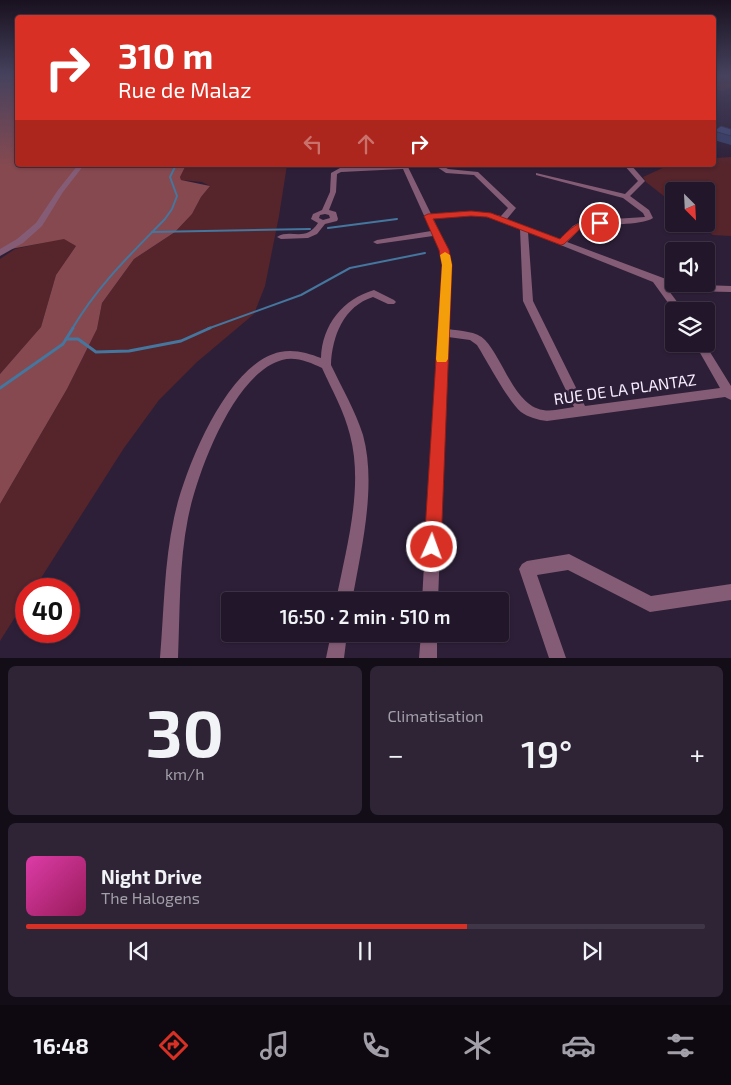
<!DOCTYPE html>
<html lang="fr">
<head>
<meta charset="utf-8">
<style>
	body { margin:0; font-family:"Exo 2",sans-serif; background:#2e2436; color:#f1f3f6; height:100vh; display:flex; flex-direction:column; font-size:19px; white-space:nowrap }
	* { box-sizing:border-box; margin:0 }
	p { font-size:16px; color:#a29fa8 }
	.icon { flex:none; width:28px; height:28px; fill:none; stroke:currentColor; stroke-width:2; stroke-linecap:round; stroke-linejoin:round }
	.map { position:relative; height:658px; overflow:hidden }
	.side { display:flex; flex-direction:column; gap:8px; padding:8px; background:#130d17; flex:1 }
	.side>* { flex:none }
	.hud { position:absolute; left:15px; top:15px; width:701px; height:152px; border-radius:5px; box-shadow:0 1px 4px #0004,0 0 0 1px #3f3647; background:#d93025; color:#fff; overflow:hidden }
	.needle { width:32px; rotate:156deg }
	.buttons { position:absolute; left:665px; top:182px; display:grid; gap:10px }
	.buttons a { display:grid; place-items:center; width:50px; height:50px; border-radius:5px; background:#22172a; box-shadow:0 1px 4px #0004,0 0 0 1px #3f3647; font-size:25px }
	.speed { position:absolute; left:15px; top:578px; display:flex; gap:10px; font-size:25px; font-weight:700; text-align:center }
	.speed>* { display:grid; place-content:center; width:65px; height:65px; border-radius:50%; background:#22172a; box-shadow:0 1px 4px #0004,0 0 0 1px #3f3647; line-height:1 }
	.speed .limit { border:8px solid #d22; background:#fff; color:#111 }
	.pin { position:absolute; display:grid; place-items:center; width:42px; height:42px; color:#fff; margin:-21px; border:2px solid #fff; border-radius:50%; box-shadow:0 1px 5px #0007 }
	.me { position:absolute; width:55px; margin:-28px; rotate:2deg; stroke-linejoin:round; filter:drop-shadow(0 0 4px #0008) }
	.turn { display:flex; align-items:center; gap:18px; height:105px; padding:0 20px; font-size:22px }
	.turn .icon { width:65px; height:65px; stroke-width:2.5 }
	.turn b { display:block; font-size:35px; line-height:42px }
	.lanes { display:flex; align-items:center; height:48px; padding:0 20px; background:#0003; justify-content:center; gap:25px; direction:ltr }
	.lanes .off { opacity:.35 }
	.big { font-size:38px; font-weight:600; line-height:1.1 }
	.side .tile { flex:1; display:flex; flex-direction:column; justify-content:center; gap:8px; min-width:0; padding:0 18px; border-radius:8px; background:#2e2436 }
	.side .dial { align-items:center; gap:0 }
	.dial b { font-size:65px; line-height:1 }
	.song { display:flex; align-items:center; gap:15px }
	.cover { width:60px; height:60px; border-radius:8px; background:linear-gradient(135deg,hsl(320 70% 55%),hsl(330 70% 35%)) }
	.played { height:5px; border-radius:2px; background:linear-gradient(90deg,#d93025 65%,#3f3647 65%) }
	.keys { display:flex; justify-content:space-around; direction:ltr }
	.heat { display:flex; justify-content:space-between; align-items:center; font-size:28px; direction:ltr }
	.side .tiles { flex:1; display:grid; gap:8px; grid-template-columns:1fr 1fr }
	.tile:last-child { grid-column:span 2 }
	.trip { position:absolute; left:221px; top:592px; width:288px; height:50px; border-radius:5px; background:#22172a; box-shadow:0 1px 4px #0004,0 0 0 1px #3f3647; font-weight:600; line-height:50px; text-align:center }
	.menu { display:flex; height:80px; justify-content:space-around; align-items:center; background:#0e0911; color:#a29fa8 }
	.menu .icon { width:35px; height:35px }
	.menu .active { color:#d93025 }
	.menu b { font-size:22px; color:#f1f3f6 }
	.map>svg:first-child { display:block }
</style>
</head>
<body>
<div class="map">
<svg width="731" height="658" viewBox="0 0 731 658">
	<rect width="100%" height="100%" fill="#2d1f38"/>
	<g fill="#56242b">
		<path d="M714,75H731V88C724,92 721,92 714,88Z"/>
		<polygon points="731,157 731,236 713,235 699,224 706,224 706,191 674,191 674,204 646,182 643,177 669,165 714,165 714,158"/>
		<polygon points="186,165 287,165 279,216 265,286 254,314 197,362 159,400 124,448 34,589 26,589 26,600 0,641 0,504 67,389 97,329 102,303 134,259 175,232 192,214 201,197 210,186 202,182 181,180 180,177"/>
		<polygon points="64,238 76,246 56,275 41,327 0,374 0,259 15,249"/>
	</g>
	<polygon fill="#864950" points="0,75 17,75 18,165 186,165 180,177 181,180 210,186 201,197 192,214 175,232 134,259 102,303 97,329 67,389 0,504 0,374 41,327 56,275 76,246 64,239 0,251"/>
	<g fill="none" stroke-linecap="round" stroke-linejoin="round">
		<g stroke="#44769e" stroke-width="2">
			<polyline points="328,228 397,219"/>
			<polyline points="152,232 310,229"/>
			<path d="M72,329C99,284 129,256 165,219L172,209L177,196L170,177L176,165"/>
			<polyline points="207,329 301,295 350,268 425,253"/>
		</g>
		<g stroke="#44769e" stroke-width="3">
			<polyline points="66,339 78,339 96,352 129,351 181,341 210,328"/>
			<polyline points="0,388 63,344 73,328"/>
		</g>
		<g fill="#855c76" fill-rule="evenodd">
			<polygon points="78,165 84,165 63,192 42,226 23,243 0,256 0,249 17,239 36,223 58,190"/>
			<path d="M356,165H362V167L407,165L431,214L471,211L501,216L508,208L474,175L446,173L434,165H441L448,169L478,172L516,208L507,219L560,239L573,226L582,221L645,217L643,213L623,198L536,175V173L625,194L638,181L624,165H631L645,181L630,196L649,210L653,218C641,226 602,224 587,225L579,230L567,242L674,282V284L731,286V292L687,291L666,287L684,311H674L653,282L528,232L533,301L585,406L720,388L695,344H705L731,386V400L725,397L547,421C538,420 528,417 521,412C508,401 487,361 477,345L470,340L448,337L438,601H422L430,457L443,265L440,250L433,236L377,244L373,242L377,240L431,231L403,169L341,172L337,174L336,192L329,210L336,212L338,219L337,221L325,224L317,234L308,238L281,239L277,237C291,228 305,243 318,223L311,219L313,214L322,210L330,192L331,173L340,168L356,167ZM325,214L329,215L330,218L323,220L319,218L320,215ZM471,215L493,218L520,229L523,301L574,407C564,408 553,412 543,410C515,406 503,359 485,340C477,331 460,331 448,329L451,265L448,250L433,218Z"/>
			<path d="M374,290L394,300L396,302L394,304H388L373,297C344,306 332,336 331,365C342,388 355,410 363,435C377,486 361,550 352,601H336C346,548 364,488 350,435C344,411 332,390 322,368C310,362 295,356 282,360C234,373 197,473 188,518C179,563 180,611 178,658H160C164,611 164,564 174,518C184,470 227,363 280,352C294,349 308,353 321,358C322,325 343,299 374,290Z"/>
			<polygon points="569,554 651,596 731,584 731,600 650,612 568,570 537,575 566,658 549,658 519,569 522,564 527,561"/>
			<polygon points="331,634 347,634 344,658 326,658"/>
			<polygon points="421,634 437,634 437,658 419,658"/>
		</g>
	</g>
	<polygon fill="#393f6a" points="731,129 731,145 714,140 714,131"/>
	<polygon fill="#42497b" stroke="#2e3356" points="721,126 731,129 731,136 714,131"/>
	<linearGradient id="sky" x2="0" y2="1"><stop stop-color="#19111f"/><stop offset="0.45" stop-color="#46425e"/><stop offset="1" stop-color="#46425e" stop-opacity="0"/></linearGradient>
	<rect width="731" height="167" fill="url(#sky)"/>
	<path fill="#d93025" stroke="#8d1f18" d="M471,211L491,213L560,239C570,228 589,212 605,223L579,230L564,244L561,245L487,217L471,216L433,219L449,250L452,265L441,547L438,553L432,556L426,553L424,547L442,265L439,250L424,216L428,214Z"/>
	<polygon fill="#f59e0b" points="445,252 450,255 452,265 448,359 446,362 437,362 436,359 442,265 440,255"/>
	<g text-anchor="middle" stroke-width="5" stroke-linejoin="round" paint-order="stroke">
		<g font-size="16" fill="#f5ecfd" stroke="#2d1f38">
			<text transform="translate(625 389) rotate(-8)" y="6">RUE DE LA PLANTAZ</text>
		</g>
	</g>
</svg>
<div class="buttons">
<a><svg class="needle" viewBox="-14 -14 28 28"><path d="M0-13l5 13h-10z" fill="#e53935"/><path d="M0 13l5-13h-10z" fill="#a29fa8"/></svg></a>
<a><svg class="icon" aria-label="sound" viewBox="0 0 24 24"><path d="M4 9h4l5-4v14l-5-4H4zM17 9q2 3 0 6"/></svg></a>
<a><svg class="icon" aria-label="layers" viewBox="0 0 24 24"><path d="M12 4l9 5-9 5-9-5zM3 14l9 5 9-5"/></svg></a>
</div>
<div class="speed"><div class="limit">40</div></div>
<div class="pin" style="left:600px;top:223px;background:#d93025"><svg class="icon" aria-label="arrive" viewBox="0 0 24 24"><path d="M6 21V4h12l-3 4 3 4H6"/></svg></div>
<svg class="me" style="left:432px;top:547px" viewBox="-20 -20 40 40"><circle r="17" fill="#d93025" stroke="#fff" stroke-width="3"/><path d="M0-11L8 9 0 5-8 9z" fill="#fff"/></svg>
<div class="trip">16:50 · 2 min · 510 m</div>
<div class="hud">
<div class="turn"><svg class="icon" aria-label="right" viewBox="0 0 24 24"><path d="M7 20v-9h11M14 6l5 5-5 5"/></svg><div><b>310 m</b>Rue de Malaz</div></div>
<div class="lanes"><svg class="icon off" aria-label="left" viewBox="0 0 24 24"><path d="M17 20v-9H6M10 6l-5 5 5 5"/></svg><svg class="icon off" aria-label="ahead" viewBox="0 0 24 24"><path d="M12 20V5M6 11l6-6 6 6"/></svg><svg class="icon" aria-label="right" viewBox="0 0 24 24"><path d="M7 20v-9h11M14 6l5 5-5 5"/></svg></div>
</div>
</div>
<section class="side">
<div class="tiles">
<div class="tile dial"><b>30</b><p>km/h</p></div>
<div class="tile"><p>Climatisation</p>
<div class="heat"><a>−</a><b class="big">19°</b><a>+</a></div>
</div>
<div class="tile">
<div class="song"><i class="cover"></i><div><b>Night Drive</b><p>The Halogens</p></div></div>
<div class="played"></div>
<div class="keys"><svg class="icon" aria-label="previous" viewBox="0 0 24 24"><path d="M18 5L8 12l10 7zM5 5v14"/></svg><svg class="icon" aria-label="pause" viewBox="0 0 24 24"><path d="M8 5v14M16 5v14"/></svg><svg class="icon" aria-label="next" viewBox="0 0 24 24"><path d="M6 5l10 7-10 7zM19 5v14"/></svg></div>
</div>
</div>
</section>
<nav class="menu">
<b>16:48</b>
<svg class="icon active" aria-label="directions" viewBox="0 0 24 24"><path d="M12 3l9 9-9 9-9-9zM9 14v-3h6M13 9l2 2-2 2"/></svg>
<svg class="icon" aria-label="music" viewBox="0 0 24 24"><path d="M9 18V5l10-2v13"/><circle cx="6" cy="18" r="3"/><circle cx="16" cy="16" r="3"/></svg>
<svg class="icon" aria-label="phone" viewBox="0 0 24 24"><path d="M5 4h4l2 5-3 2q2 4 5 5l2-3 5 2v4C11 20 4 13 5 4z"/></svg>
<svg class="icon" aria-label="climate" viewBox="0 0 24 24"><path d="M12 3v18M4 7l16 10M4 17L20 7"/></svg>
<svg class="icon" aria-label="car" viewBox="0 0 24 24"><path d="M5 17H2v-5l4-1 3-4h7l3 4 3 1v5h-3M9 17h6M6 11h13"/><circle cx="7" cy="17" r="2"/><circle cx="17" cy="17" r="2"/></svg>
<svg class="icon" aria-label="filters" viewBox="0 0 24 24"><path d="M4 7h16M4 17h16"/><circle cx="9" cy="7" r="2"/><circle cx="15" cy="17" r="2"/></svg>
</nav>
</body>
</html>
